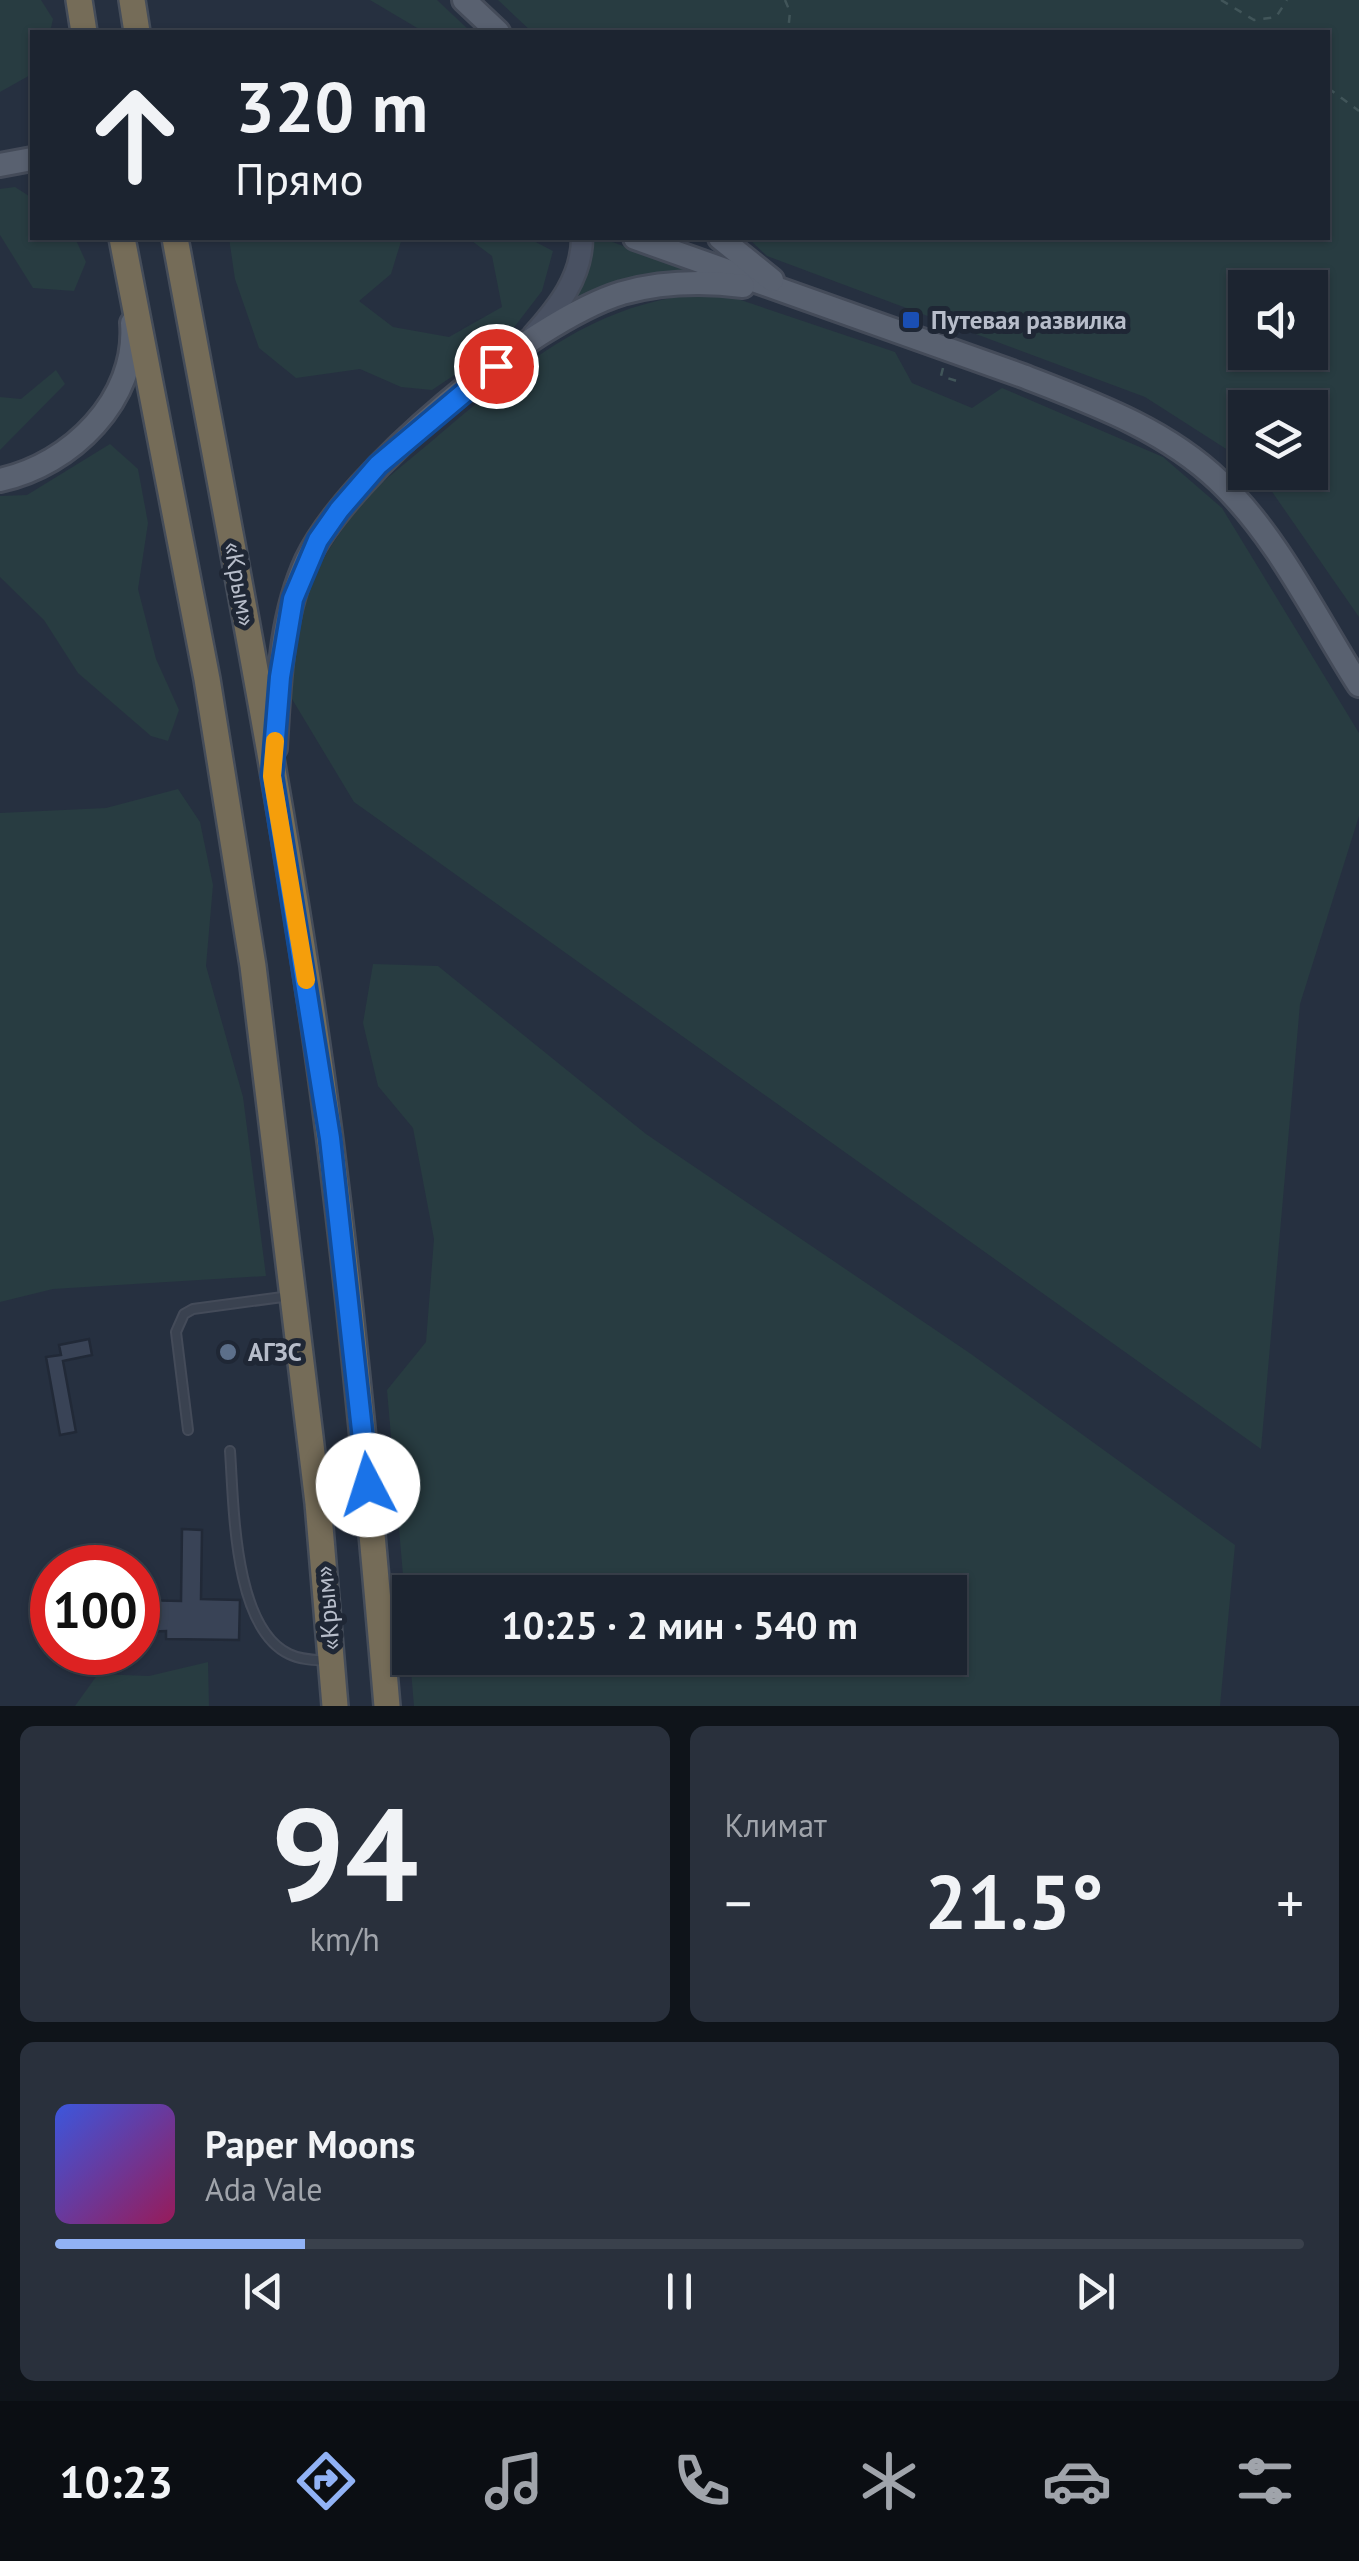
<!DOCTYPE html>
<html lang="ru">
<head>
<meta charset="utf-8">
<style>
	body { margin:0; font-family:"PT Sans",sans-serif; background:#29303c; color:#f1f3f6; height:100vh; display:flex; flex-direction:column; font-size:38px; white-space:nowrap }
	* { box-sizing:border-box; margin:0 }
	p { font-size:32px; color:#a0a4ab }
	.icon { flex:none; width:55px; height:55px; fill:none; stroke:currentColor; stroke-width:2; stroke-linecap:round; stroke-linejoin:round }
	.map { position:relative; height:1706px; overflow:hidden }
	.drawer { display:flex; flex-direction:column; gap:20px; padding:20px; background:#0f141a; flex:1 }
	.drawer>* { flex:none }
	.hud { position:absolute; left:30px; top:30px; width:1300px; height:210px; border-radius:0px; box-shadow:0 2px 8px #0004,0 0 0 2px #3a414c; background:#1c2430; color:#f1f3f6; overflow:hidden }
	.buttons { position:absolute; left:1228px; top:270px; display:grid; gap:20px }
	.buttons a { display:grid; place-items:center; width:100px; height:100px; border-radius:0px; background:#1c2430; box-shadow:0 2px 8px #0004,0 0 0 2px #3a414c; font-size:50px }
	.speed { position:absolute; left:30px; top:1545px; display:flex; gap:20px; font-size:50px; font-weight:700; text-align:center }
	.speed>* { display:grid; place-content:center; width:130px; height:130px; border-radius:50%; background:#1c2430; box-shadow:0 2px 8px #0004,0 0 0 2px #3a414c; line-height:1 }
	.speed .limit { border:15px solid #d22; background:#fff; color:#111 }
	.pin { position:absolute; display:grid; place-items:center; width:85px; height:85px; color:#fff; margin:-42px; border:5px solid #fff; border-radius:50%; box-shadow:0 2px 10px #0007 }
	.me { position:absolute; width:110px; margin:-55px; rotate:355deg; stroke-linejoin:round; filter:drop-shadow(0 0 8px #0008) }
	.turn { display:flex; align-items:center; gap:35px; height:210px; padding:0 40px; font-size:45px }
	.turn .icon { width:130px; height:130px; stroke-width:2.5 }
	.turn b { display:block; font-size:70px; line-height:85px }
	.big { font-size:75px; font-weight:700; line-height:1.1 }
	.drawer .widget { flex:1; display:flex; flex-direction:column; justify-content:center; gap:15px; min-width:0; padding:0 35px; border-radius:15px; background:#29303c }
	.drawer .dial { align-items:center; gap:0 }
	.dial b { font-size:130px; line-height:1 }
	.song { display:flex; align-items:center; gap:30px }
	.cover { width:120px; height:120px; border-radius:15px; background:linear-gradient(135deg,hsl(230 70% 55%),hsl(330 70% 35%)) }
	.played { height:10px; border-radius:5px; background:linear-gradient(90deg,#91b2f5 20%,#3a414c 20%) }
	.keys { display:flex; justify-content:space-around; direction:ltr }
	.heat { display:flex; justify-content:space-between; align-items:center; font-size:55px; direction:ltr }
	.drawer .tiles { flex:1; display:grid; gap:20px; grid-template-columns:1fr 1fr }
	.widget:last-child { grid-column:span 2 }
	.trip { position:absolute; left:392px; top:1575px; width:575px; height:100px; border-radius:0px; background:#1c2430; box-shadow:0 2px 8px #0004,0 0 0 2px #3a414c; font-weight:700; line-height:100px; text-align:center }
	.tab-bar { display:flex; height:160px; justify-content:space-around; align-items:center; background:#0b0e13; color:#a0a4ab }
	.tab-bar .icon { width:70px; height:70px }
	.tab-bar .current { color:#91b2f5 }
	.tab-bar b { font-size:45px; color:#f1f3f6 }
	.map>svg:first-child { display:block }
</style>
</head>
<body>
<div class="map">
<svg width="1359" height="1706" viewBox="0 0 1359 1706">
	<rect width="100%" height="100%" fill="#263040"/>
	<g fill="#283c41" fill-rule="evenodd">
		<polygon points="0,0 41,0 53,19 50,32 32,32 32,74 0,92"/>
		<polygon points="370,0 437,0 471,32 424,32"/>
		<path d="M498,0H1359V617L1259,473L1310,472V408H1245V461L1145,397L767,256L748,238H1328V32H532ZM1245,288H1310V352H1245Z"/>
		<polygon points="15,187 32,198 32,238 75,238 86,262 74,291 33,288 0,235 0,189"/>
		<polygon points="229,238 402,238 391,274 359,301 393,327 449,337 502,307 492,256 468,238 528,238 553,251 542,291 502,343 432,390 401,387 360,369 296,378 259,348 235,279"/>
		<polygon points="589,238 602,238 697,274 560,312"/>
		<path d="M720,293L895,352L912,383L972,408L1002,388L1163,457L1222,508L1359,733V816L1300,1004L1261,1449L354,802L289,694C295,665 302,599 314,575C324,556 355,508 371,493C393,472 417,454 440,434C526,361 601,296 720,293Z"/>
		<polygon points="56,370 65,384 0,450 0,397 21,399"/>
		<polygon points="110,444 138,469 148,523 138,589 156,659 179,710 168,741 151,736 78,673 44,620 0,577 0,496 27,495"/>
		<polygon points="178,789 200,822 213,885 206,966 243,1097 266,1276 53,1289 0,1302 0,813 106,808"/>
		<polygon points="373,964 438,966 646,1134 971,1354 1235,1545 1220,1706 414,1706 410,1658 950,1658 950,1592 410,1592 410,1656 387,1390 426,1342 434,1239 413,1128 378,1086 363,1023"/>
		<polygon points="208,1662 209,1706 75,1706 98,1674 149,1676"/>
	</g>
	<g fill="#394356" stroke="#212937" stroke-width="2.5">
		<polygon points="89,1339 92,1355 63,1361 76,1432 60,1435 46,1357 61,1355 59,1345"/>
		<polygon points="182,1529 202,1530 201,1599 240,1600 239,1640 166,1639 166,1631 138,1632 138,1600 181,1601"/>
	</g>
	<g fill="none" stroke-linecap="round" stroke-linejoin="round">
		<g stroke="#444b59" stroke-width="12">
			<g id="lane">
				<polyline points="188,1430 176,1332 184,1314 193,1309 290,1296"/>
				<path d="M230,1451C234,1505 233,1627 289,1654C301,1660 315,1660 328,1661"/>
			</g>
		</g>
		<g stroke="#444b59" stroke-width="25">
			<path id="secondary" d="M533,335C558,307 582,277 582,238"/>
		</g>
		<g stroke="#444b59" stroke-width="28">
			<g id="primary">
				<polyline points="464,0 498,32"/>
				<polyline points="0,165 32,159"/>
				<path d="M635,238L1023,376C1092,403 1165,429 1219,481C1278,537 1316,618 1359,685"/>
				<polyline points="720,238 772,280"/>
				<path d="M0,480C71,465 138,399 132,323"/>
				<path d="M275,748C279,685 280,618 307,560C348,473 530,321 622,293C662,282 703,281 743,286"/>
			</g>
		</g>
		<g stroke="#454d5a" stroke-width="30">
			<g id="highway">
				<polyline points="79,0 84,32"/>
				<polyline points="132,0 137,32"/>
				<polyline points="122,238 207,679 253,966 318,1503 335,1706"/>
				<path d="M175,238C230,538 291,838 330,1141C354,1329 371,1517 387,1706"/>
			</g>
		</g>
		<g stroke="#415559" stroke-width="2.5" stroke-dasharray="8 8" stroke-linecap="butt">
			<polyline points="785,0 790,12 788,32"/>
			<polyline points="1221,0 1254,20 1276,17 1287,0"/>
			<polyline points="1328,88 1359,111"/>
			<polyline points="943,368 941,376 960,382"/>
		</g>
		<use href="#lane" stroke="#3a4250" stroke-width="8"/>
		<use href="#secondary" stroke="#495162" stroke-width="20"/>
		<use href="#primary" stroke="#596170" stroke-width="22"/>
		<use href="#highway" stroke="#756c58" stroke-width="25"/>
	</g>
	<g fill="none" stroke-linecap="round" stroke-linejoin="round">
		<g stroke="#114b97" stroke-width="25">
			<polyline id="route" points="368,1485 330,1138 272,776 280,677 293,599 318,540 339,510 378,465 496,366"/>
		</g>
		<use href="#route" stroke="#1a73e8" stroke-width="18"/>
		<polyline stroke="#f59e0b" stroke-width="18" points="275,741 272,776 306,980"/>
	</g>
	<rect fill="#1a4fb4" stroke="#1f2735" stroke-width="4" x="901" y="310" width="20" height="20" rx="5"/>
	<circle fill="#5c6f8a" stroke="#1f2735" stroke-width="4" cx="228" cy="1352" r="10"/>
	<g text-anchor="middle" stroke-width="10" stroke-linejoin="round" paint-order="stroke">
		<g font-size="25" font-weight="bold" fill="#b7bdca" stroke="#1f2735" text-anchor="start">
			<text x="931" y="329">Путевая развилка</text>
			<text x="248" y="1361">АГЗС</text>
		</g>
		<g font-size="25" fill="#b7bdca" stroke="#1f2735">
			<text transform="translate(240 584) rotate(80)" y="9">«Крым»</text>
			<text transform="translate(327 1608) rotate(-95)" y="9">«Крым»</text>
		</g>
	</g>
</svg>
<div class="buttons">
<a><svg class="icon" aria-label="sound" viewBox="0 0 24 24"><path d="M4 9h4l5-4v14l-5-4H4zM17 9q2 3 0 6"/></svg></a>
<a><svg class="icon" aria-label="layers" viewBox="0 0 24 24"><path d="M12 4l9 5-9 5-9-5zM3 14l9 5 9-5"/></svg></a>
</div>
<div class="speed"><div class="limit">100</div></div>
<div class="pin" style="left:496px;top:366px;background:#d93025"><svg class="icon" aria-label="arrive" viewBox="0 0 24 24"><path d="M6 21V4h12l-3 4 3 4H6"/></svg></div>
<svg class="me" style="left:368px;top:1485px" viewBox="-20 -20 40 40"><circle r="19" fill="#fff"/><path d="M0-13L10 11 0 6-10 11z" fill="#1a73e8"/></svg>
<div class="trip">10:25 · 2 мин · 540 m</div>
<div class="hud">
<div class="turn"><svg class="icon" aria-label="ahead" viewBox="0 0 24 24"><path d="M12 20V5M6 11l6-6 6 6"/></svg><div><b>320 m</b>Прямо</div></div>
</div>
</div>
<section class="drawer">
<div class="tiles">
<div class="widget dial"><b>94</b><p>km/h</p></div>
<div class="widget"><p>Климат</p>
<div class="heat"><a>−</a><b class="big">21.5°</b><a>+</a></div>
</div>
<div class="widget">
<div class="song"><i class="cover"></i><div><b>Paper Moons</b><p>Ada Vale</p></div></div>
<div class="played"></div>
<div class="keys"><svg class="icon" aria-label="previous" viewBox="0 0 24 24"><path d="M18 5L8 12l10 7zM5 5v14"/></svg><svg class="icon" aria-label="pause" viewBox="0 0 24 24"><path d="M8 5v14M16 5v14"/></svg><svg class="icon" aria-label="next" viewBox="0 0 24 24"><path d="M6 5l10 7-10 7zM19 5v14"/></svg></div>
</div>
</div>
</section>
<nav class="tab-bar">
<b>10:23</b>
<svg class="icon current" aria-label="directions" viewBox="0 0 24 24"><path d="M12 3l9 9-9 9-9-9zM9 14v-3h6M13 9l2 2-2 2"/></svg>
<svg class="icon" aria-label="music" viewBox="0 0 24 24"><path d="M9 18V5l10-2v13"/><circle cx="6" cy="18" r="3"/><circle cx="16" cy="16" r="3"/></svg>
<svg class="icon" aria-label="phone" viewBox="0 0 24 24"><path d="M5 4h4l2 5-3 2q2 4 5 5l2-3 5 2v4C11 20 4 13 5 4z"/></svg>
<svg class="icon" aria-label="climate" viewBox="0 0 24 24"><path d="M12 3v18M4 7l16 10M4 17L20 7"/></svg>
<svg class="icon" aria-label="car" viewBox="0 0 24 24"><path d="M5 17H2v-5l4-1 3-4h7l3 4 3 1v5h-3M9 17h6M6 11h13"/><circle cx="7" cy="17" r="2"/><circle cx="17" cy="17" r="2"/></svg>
<svg class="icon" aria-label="filters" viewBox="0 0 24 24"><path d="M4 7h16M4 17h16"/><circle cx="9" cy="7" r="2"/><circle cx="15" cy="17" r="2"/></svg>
</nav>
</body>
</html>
